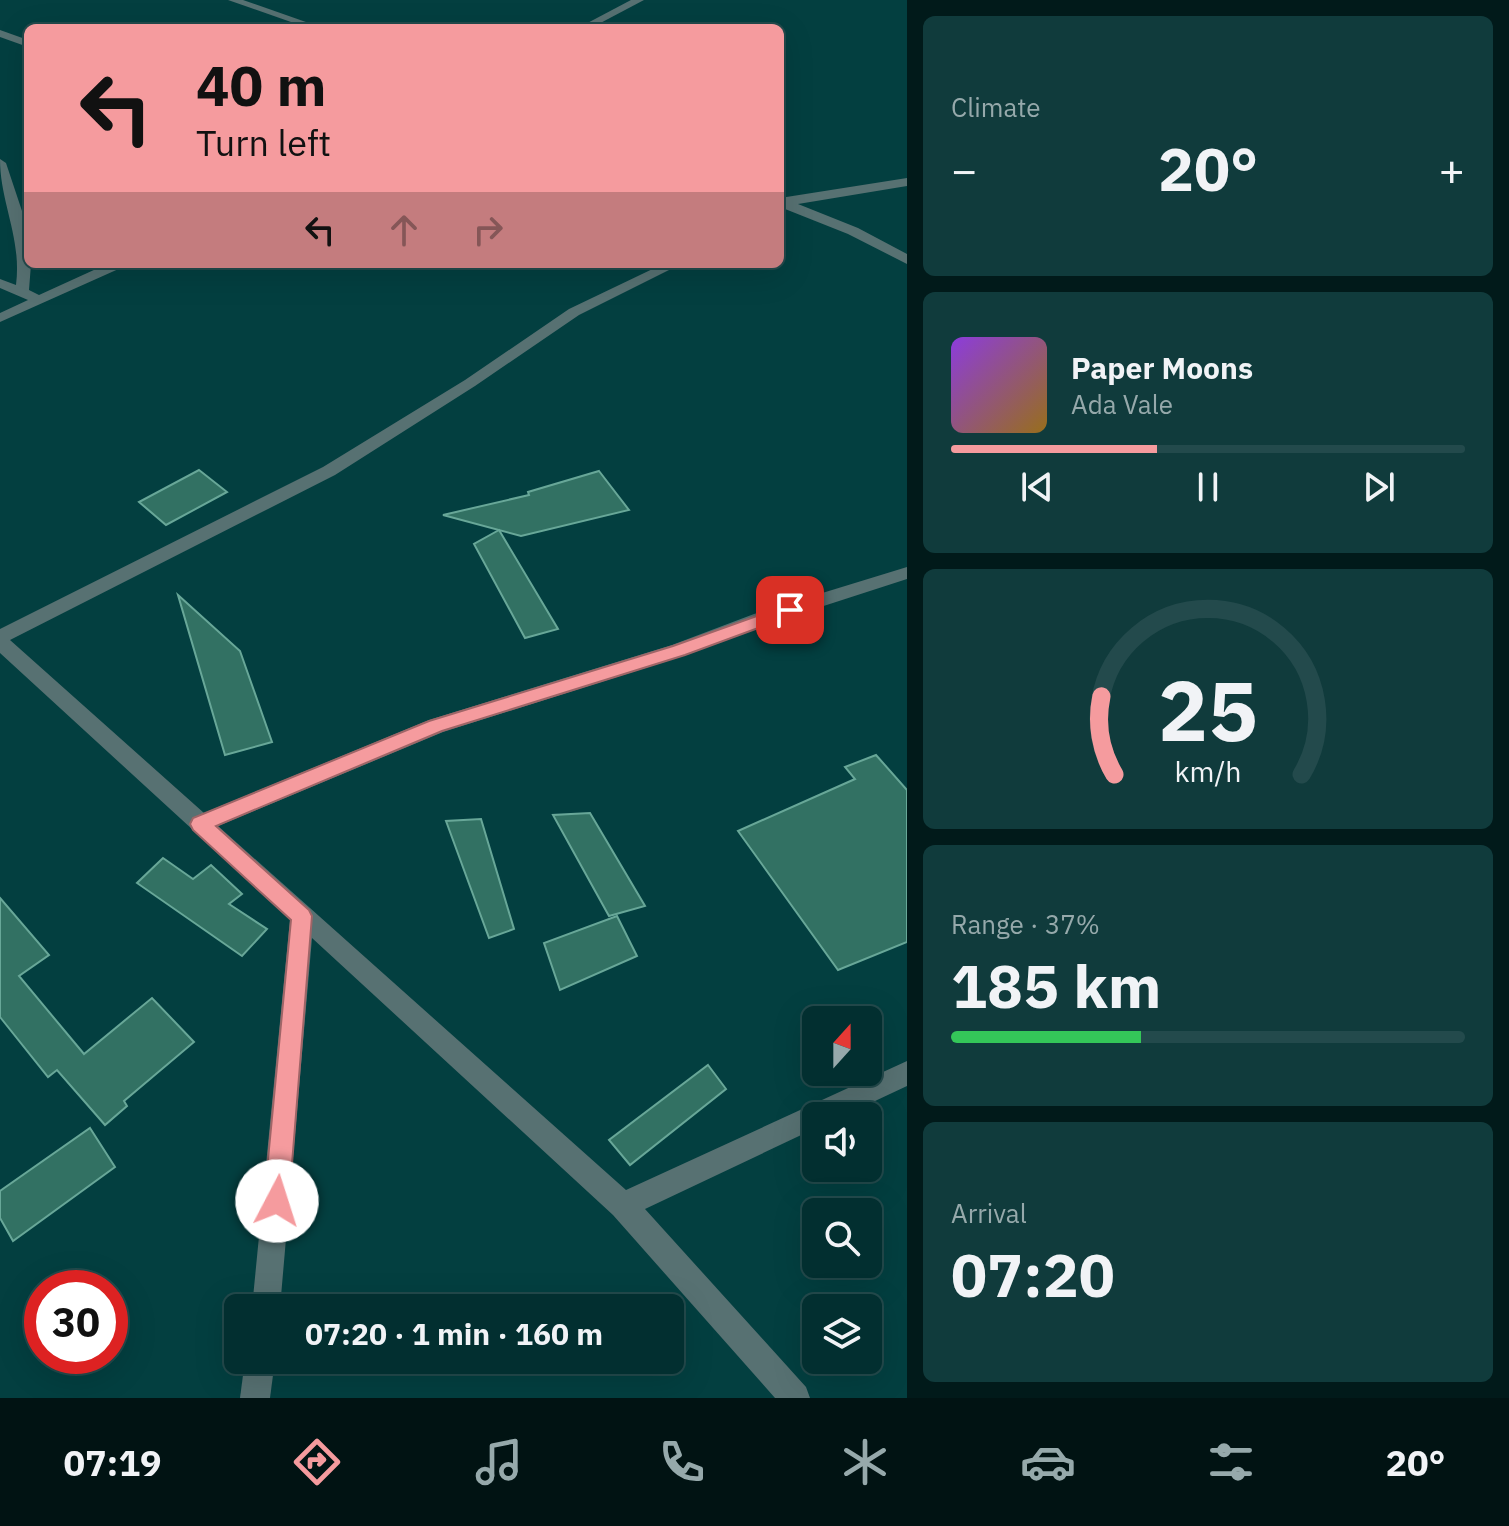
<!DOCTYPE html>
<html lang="en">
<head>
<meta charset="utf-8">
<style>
	body { margin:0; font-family:"IBM Plex Sans",sans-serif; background:#103b3c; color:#f1f3f6; height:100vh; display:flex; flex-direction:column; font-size:30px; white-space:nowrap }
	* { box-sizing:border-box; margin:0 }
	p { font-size:26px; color:#96a9ab }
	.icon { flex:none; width:44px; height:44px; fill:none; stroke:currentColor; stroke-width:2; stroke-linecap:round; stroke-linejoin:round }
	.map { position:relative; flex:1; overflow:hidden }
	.panel { display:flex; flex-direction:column; gap:16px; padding:16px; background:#011a1a; width:602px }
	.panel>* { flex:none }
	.banner { position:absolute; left:24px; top:24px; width:760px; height:244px; border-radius:12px; box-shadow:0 8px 32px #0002,0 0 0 2px #234a4c; background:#f59b9e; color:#111; overflow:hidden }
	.needle { width:52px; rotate:21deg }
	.tools { position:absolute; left:802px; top:1006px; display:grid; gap:16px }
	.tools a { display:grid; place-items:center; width:80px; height:80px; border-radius:12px; background:#022f30; box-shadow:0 8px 32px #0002,0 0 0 2px #234a4c; font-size:40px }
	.speed { position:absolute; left:24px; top:1270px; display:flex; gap:16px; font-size:40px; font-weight:700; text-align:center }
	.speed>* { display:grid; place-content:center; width:104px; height:104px; border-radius:50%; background:#022f30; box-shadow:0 8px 32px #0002,0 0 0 2px #234a4c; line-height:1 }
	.speed .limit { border:12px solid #d22; background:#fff; color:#111 }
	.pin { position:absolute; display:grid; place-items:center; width:68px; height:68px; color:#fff; margin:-34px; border-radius:16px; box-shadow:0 4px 12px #0006 }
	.me { position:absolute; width:88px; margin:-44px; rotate:5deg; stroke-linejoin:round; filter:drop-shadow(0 0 6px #0008) }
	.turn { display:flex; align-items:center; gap:28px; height:168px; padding:0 40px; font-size:36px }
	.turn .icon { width:104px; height:104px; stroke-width:2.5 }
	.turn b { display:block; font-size:56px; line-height:68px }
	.lanes { display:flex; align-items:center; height:76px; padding:0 40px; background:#0003; justify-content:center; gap:40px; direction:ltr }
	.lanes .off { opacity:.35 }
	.big { font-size:60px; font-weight:800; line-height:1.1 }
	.panel .tile { flex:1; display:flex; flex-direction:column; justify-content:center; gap:12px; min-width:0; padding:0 28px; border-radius:12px; background:#103b3c }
	.panel .dial { align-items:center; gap:0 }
	.dial svg { height:208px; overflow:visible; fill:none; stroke:#234a4c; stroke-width:7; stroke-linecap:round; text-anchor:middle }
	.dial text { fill:#f1f3f6; stroke:none }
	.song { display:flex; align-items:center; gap:24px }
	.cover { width:96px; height:96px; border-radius:12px; background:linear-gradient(135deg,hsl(270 70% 55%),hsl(40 70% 35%)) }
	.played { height:8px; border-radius:4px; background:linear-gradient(90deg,#f59b9e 40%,#234a4c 40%) }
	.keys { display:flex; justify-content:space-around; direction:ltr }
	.heat { display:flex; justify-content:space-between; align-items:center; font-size:44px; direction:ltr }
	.charge { height:12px; border-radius:6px; background:linear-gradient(90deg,#34c759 37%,#234a4c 0) }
	.trip { position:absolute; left:224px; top:1294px; width:460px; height:80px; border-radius:12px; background:#022f30; box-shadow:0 8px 32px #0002,0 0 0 2px #234a4c; font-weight:800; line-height:80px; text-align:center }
	.dock { display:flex; height:128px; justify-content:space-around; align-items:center; background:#011313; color:#96a9ab }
	.dock .icon { width:56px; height:56px }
	.dock .current { color:#f59b9e }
	.dock b { font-size:36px; color:#f1f3f6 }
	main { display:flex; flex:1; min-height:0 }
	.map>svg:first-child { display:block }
</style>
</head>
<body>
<main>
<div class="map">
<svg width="907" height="1398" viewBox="0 0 907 1398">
	<rect width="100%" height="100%" fill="#033f40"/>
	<g fill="#327163" stroke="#68a798" stroke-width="2">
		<polygon points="199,470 227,492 166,525 139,502"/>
		<polygon points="599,471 629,510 521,536 443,515 529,495 528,492"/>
		<polygon points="499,530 558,629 525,638 474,544"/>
		<polygon points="178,595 240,651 272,742 225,755"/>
		<polygon points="876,755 907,790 907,942 838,970 738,831 855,779 845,767"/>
		<polygon points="590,813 645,906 609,916 553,815"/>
		<polygon points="481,819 514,929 489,938 446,821"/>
		<polygon points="163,858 193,879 211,865 242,894 229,904 267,929 242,956 137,883"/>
		<polygon points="0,898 49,955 19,976 84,1054 152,998 194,1042 124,1101 127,1106 105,1125 57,1070 48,1077 0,1017"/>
		<polygon points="617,916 637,956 560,990 544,943"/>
		<polygon points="708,1065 726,1089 630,1165 609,1140"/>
		<polygon points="90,1128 115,1167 13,1241 0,1218 0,1191"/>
	</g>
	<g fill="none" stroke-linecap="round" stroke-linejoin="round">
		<g fill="#577172" fill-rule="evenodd">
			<polygon points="228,0 243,0 323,28 308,28"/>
			<polygon points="631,0 644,0 591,28 578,28"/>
			<polygon points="0,30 28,40 28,47 0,37"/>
			<path d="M0,159L6,163L27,226L28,264H31L29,290L39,295L107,264H125L123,267L0,322V313L28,300L0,288V279L16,285C22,238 0,203 0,159Z"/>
			<polygon points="907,178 907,186 798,204 858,228 907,254 907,264 848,234 780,207 780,198"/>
			<polygon points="663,264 681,264 579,315 475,386 335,475 10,640 204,813 429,720 672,645 754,614 907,567 907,579 768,624 686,655 443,732 218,826 626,1190 907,1061 907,1086 843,1116 816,1116 816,1128 645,1209 806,1387 810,1398 775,1398 613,1215 312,938 280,1308 252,1308 290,919 0,653 0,629 323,467 465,380 569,309"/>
			<polygon points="245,1360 275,1360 270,1398 240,1398"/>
		</g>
	</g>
	<polygon fill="#f59b9e" stroke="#9f6567" stroke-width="2" points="790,604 796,606 799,610 796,614 685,655 442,731 216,826 309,910 312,916 289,1201 286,1210 277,1214 268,1210 264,1201 291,920 193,830 190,824 193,818 429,721 673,646"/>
</svg>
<div class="tools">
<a><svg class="needle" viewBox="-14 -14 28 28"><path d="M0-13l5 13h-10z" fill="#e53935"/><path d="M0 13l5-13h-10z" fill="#96a9ab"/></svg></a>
<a><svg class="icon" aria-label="sound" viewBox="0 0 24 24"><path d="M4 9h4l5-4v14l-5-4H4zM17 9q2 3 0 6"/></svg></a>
<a><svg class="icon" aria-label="search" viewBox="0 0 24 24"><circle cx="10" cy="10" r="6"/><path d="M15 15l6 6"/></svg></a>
<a><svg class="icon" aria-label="layers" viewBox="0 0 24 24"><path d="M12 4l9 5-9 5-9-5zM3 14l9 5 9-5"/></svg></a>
</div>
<div class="speed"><div class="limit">30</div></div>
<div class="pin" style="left:790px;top:610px;background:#d93025"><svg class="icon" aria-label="arrive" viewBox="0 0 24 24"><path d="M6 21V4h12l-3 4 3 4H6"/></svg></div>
<svg class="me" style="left:277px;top:1201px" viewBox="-20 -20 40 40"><circle r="19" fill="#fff"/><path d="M0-13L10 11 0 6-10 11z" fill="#f59b9e"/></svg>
<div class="trip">07:20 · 1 min · 160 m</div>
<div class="banner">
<div class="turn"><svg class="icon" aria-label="left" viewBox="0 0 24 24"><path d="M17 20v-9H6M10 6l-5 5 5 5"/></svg><div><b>40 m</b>Turn left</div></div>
<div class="lanes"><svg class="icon" aria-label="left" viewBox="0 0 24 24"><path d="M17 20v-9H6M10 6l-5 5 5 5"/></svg><svg class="icon off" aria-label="ahead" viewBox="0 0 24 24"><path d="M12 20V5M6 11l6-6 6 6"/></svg><svg class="icon off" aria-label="right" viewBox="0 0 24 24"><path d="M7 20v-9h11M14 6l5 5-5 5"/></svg></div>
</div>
</div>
<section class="panel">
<div class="tile"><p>Climate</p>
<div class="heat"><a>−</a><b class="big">20°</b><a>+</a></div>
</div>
<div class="tile">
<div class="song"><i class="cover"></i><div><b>Paper Moons</b><p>Ada Vale</p></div></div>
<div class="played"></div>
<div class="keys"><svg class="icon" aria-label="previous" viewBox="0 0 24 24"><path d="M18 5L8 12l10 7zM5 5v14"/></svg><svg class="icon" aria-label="pause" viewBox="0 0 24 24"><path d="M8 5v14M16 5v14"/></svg><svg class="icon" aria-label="next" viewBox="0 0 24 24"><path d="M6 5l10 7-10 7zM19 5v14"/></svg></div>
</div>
<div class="tile dial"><svg viewBox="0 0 100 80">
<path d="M14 69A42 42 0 1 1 86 69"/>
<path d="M14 69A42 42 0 0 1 9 39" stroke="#f59b9e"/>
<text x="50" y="56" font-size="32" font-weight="700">25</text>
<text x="50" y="72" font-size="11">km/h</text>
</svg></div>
<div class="tile"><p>Range · 37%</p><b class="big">185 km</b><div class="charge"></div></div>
<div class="tile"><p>Arrival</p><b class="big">07:20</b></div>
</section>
</main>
<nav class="dock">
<b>07:19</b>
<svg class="icon current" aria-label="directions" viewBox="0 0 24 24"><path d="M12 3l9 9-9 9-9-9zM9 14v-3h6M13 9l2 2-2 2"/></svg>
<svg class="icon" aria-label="music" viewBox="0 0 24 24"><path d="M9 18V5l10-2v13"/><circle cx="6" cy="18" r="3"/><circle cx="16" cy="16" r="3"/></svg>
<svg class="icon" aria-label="phone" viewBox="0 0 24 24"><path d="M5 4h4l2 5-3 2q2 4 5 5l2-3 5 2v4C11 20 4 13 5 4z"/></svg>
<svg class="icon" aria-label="climate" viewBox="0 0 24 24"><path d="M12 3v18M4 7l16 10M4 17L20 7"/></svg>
<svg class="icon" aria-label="car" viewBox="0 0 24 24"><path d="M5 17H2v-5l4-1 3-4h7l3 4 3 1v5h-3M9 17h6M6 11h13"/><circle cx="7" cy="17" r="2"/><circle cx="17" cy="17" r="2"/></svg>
<svg class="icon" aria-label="filters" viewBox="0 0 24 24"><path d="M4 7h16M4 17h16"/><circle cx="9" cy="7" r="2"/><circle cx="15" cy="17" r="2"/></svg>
<b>20°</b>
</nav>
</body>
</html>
